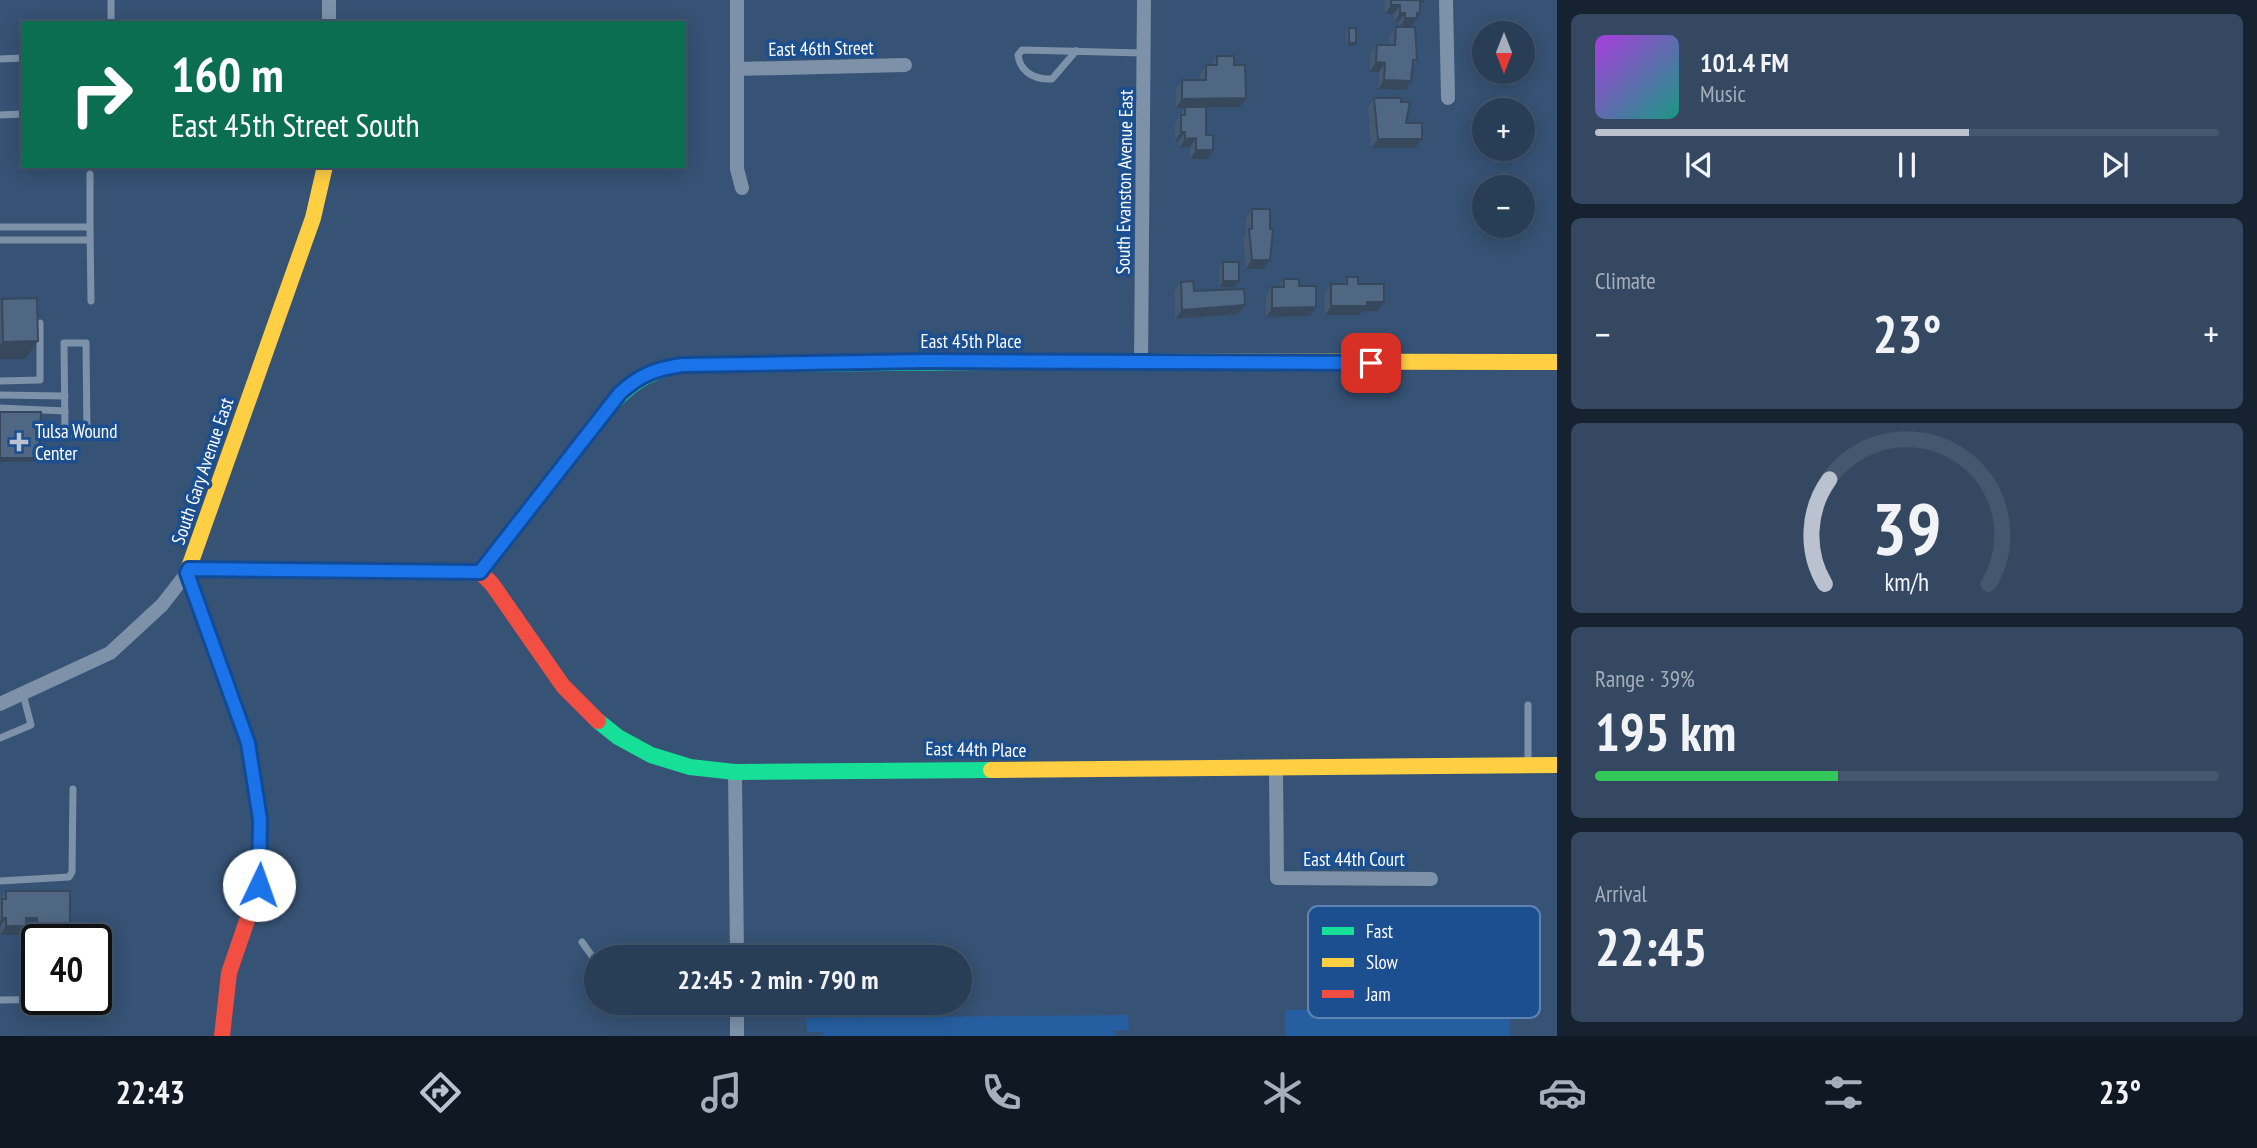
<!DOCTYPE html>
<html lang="en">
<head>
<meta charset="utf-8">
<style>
	body { margin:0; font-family:"PT Sans Narrow",sans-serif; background:#344961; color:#f1f3f6; height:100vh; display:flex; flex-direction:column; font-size:26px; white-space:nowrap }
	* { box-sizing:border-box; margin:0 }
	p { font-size:23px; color:#a5aeba }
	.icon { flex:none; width:38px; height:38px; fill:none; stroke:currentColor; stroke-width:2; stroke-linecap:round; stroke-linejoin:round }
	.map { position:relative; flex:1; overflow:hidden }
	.sheet { display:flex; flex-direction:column; gap:14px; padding:14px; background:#162230; width:700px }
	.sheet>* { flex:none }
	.top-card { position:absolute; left:21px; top:21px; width:665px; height:147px; border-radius:0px; box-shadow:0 4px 18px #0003,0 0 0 2px #44576d; background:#0b6e4f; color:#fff; overflow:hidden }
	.needle { width:46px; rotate:180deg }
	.buttons { position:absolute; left:1472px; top:21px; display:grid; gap:14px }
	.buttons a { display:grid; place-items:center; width:63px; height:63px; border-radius:50%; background:#283e57; box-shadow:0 4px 18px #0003,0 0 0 2px #44576d; font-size:35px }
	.speed { position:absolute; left:21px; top:924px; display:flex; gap:14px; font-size:35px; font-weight:700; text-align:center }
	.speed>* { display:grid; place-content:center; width:91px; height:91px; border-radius:50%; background:#283e57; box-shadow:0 4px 18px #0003,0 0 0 2px #44576d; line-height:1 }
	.speed .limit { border:4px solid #111; border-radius:10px; background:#fff; color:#111 }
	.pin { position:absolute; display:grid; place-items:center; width:60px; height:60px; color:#fff; margin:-30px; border-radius:14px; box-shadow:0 4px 10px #0006 }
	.me { position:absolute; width:77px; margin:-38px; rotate:3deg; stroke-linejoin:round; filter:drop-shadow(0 0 5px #0008) }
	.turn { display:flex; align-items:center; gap:24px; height:147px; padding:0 35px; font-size:32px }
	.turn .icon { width:91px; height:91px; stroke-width:2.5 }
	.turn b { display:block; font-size:49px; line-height:60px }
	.big { font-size:52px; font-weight:700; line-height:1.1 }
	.sheet .card { flex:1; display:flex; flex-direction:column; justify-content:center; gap:10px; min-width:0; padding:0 24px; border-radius:10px; background:#344961 }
	.sheet .dial { align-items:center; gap:0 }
	.dial svg { height:182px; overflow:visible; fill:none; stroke:#44576d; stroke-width:7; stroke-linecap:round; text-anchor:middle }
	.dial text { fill:#f1f3f6; stroke:none }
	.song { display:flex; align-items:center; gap:21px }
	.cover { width:84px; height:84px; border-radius:10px; background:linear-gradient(135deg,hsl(280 70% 55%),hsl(170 70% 35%)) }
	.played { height:7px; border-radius:4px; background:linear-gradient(90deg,#b9c2ce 60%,#44576d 60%) }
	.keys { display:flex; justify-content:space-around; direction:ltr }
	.heat { display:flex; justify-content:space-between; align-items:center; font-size:38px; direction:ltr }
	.charge { height:10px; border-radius:5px; background:linear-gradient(90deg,#34c759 39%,#44576d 0) }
	.trip { position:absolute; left:584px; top:945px; width:388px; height:70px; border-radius:35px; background:#283e57; box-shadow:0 4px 18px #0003,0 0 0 2px #44576d; font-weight:700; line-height:70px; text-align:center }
	.tab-bar { display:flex; height:112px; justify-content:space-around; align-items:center; background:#101923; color:#a5aeba }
	.tab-bar .icon { width:49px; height:49px }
	.tab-bar .selected { color:#b9c2ce }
	.tab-bar b { font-size:32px; color:#f1f3f6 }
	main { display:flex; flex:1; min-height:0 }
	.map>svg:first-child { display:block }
</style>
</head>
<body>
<main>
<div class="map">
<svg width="1557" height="1036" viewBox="0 0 1557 1036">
	<rect width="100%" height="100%" fill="#365274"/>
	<g fill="#265fa1">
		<polygon points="1510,1008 1510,1036 1285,1036 1285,1010"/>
		<polygon points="1128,1015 1129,1030 1113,1031 1118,1036 820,1036 824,1032 807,1032 806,1018"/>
	</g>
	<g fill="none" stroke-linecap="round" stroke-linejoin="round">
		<g stroke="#7d92a8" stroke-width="7">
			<polyline points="111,23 111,0"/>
			<path d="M1076,51L1052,79C1035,80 1020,72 1018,55L1022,50L1143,53"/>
			<polyline points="0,59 23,58"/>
			<polyline points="0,115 23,114"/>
			<polyline points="0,227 90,227 90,174"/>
			<polyline points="90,227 91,301"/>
			<polyline points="0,240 90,240"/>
			<polygon points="64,343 86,343 87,434 65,434"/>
			<polyline points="0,381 40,380 40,323"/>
			<polyline points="0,395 65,396"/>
			<polyline points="0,408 65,411"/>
			<polyline points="1528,705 1528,764"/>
			<polyline points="0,738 31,725 23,694"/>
			<polyline points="0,881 69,877 72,872 73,789"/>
			<polyline points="582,942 597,963"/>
			<polyline points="0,1000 85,999"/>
		</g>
		<g stroke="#7d92a8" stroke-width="14">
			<polyline points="737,0 737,169 742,188"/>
			<polyline points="1446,0 1448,98"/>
			<polyline points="329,23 329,0"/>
			<polyline points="737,69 905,65"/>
			<polyline points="1141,364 1144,0"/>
			<polyline points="189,569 480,572"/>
			<polyline points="0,704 110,653 162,605 187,573"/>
			<polyline points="1276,769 1277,878 1431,879"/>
			<polyline points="735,772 737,957"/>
			<polyline points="737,1003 737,1036"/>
		</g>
		<g stroke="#16e098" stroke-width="16">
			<path d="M605,412C627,385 647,371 682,365L1096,361"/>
			<polyline points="598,721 618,737 651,755 690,767 735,772 991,770"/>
		</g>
		<g stroke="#ffcf43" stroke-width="16">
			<polyline points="1096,361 1557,362"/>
			<polyline points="226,683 187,573 313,218 325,166"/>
			<polyline points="991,770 1557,765"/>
		</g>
		<g stroke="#f24e42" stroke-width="16">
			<polyline points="598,721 563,686 492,584 480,572 605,412"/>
			<polyline points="222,1036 229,973 259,885 260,819 248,743 226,683"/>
		</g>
	</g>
	<g fill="#455971">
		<polygon points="1384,0 1423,0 1423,2 1420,6 1420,13 1411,27 1417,60 1413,66 1411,81 1405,90 1378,89 1379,72 1370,72 1370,54 1377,45 1389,45 1390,36 1396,27 1399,27 1399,22 1394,22 1394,14 1385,14"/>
		<polygon points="1349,28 1356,43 1354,46 1347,46 1346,31"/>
		<polygon points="1217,56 1234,65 1246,98 1240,107 1206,108 1207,159 1190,159 1190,147 1179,148 1179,141 1175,141 1175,124 1184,108 1176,108 1176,89 1182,80 1200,80 1200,74 1206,65 1211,65"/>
		<polygon points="1374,98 1406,123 1415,148 1371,148 1368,107"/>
		<polygon points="1252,209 1270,260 1264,269 1246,269 1243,238 1246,234 1246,218"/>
		<polygon points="1223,262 1235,287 1219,287 1219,268"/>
		<polygon points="1347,277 1358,284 1378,311 1363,311 1360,315 1325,315 1324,293 1331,284 1342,284"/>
		<polygon points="1284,279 1299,286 1310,316 1266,317 1266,296 1272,287 1279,287"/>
		<polygon points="1181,282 1194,291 1245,305 1238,314 1175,319 1174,291"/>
		<polygon points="2,299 38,341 25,359 0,359 0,301"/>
		<polygon points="6,891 70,925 64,934 31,935 31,927 25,927 19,935 0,935 0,900"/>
	</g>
	<g fill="#38485c">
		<polygon points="1391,5 1400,5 1394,14 1385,14"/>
		<polygon points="1400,13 1405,13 1399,22 1394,22"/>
		<polygon points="1417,13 1420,13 1411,27 1399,28 1405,18"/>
		<polygon points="1349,43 1356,43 1354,46 1347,46"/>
		<polygon points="1376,62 1385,63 1379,72 1370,72"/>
		<polygon points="1384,80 1411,81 1405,90 1378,89"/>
		<polygon points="1246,98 1240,107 1176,108 1182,99"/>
		<polygon points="1181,132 1185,132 1179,141 1175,141"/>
		<polygon points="1196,138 1190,147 1179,148 1185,139"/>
		<polygon points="1378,139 1422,139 1415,148 1371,148"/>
		<polygon points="1196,150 1213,150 1207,159 1190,159"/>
		<polygon points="1252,260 1270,260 1264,269 1246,269"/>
		<polygon points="1223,281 1239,281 1235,287 1219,287"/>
		<polygon points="1367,302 1384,302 1378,311 1363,311 1360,315 1325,315 1331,306"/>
		<polygon points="1245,305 1238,314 1175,319 1182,310"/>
		<polygon points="1316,307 1310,316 1266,317 1272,308"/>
		<polygon points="38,341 25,359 0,359 0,345 3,342"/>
		<polygon points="0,458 39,458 37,461 0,462"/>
		<polygon points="2,918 6,918 0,927 0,920"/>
		<polygon points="26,918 37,918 31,927 25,927 19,935 0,935 6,926"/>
		<polygon points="70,925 64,934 31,935 37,926"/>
	</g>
	<g fill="#506783" stroke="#38485c" stroke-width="2">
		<polygon points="1391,0 1423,0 1423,2 1420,2 1420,13 1417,13 1417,18 1405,18 1405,13 1400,13 1400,5 1391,5"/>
		<polygon points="1396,27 1415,27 1417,60 1413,60 1411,81 1384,80 1385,63 1376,62 1377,45 1395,45"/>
		<rect x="1349" y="28" width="7" height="15"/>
		<polygon points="1217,56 1234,56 1234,65 1245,65 1246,98 1182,99 1182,80 1206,80 1206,65 1217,65"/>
		<polygon points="1374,98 1401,98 1401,102 1410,102 1406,123 1422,123 1422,139 1378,139"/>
		<polygon points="1185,107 1206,107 1206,135 1213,135 1213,150 1196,150 1196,138 1185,139 1185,132 1181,132 1181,115 1185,115"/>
		<polygon points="1252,209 1270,209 1270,229 1273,229 1270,260 1252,260 1249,229 1252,229"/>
		<rect x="1223" y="262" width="16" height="19"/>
		<polygon points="1347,277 1358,277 1358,284 1384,284 1384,302 1367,302 1367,306 1331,306 1331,284 1347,284"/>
		<polygon points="1284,279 1299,279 1299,286 1316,286 1316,307 1272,308 1272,287 1284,287"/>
		<polygon points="1193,281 1194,291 1244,289 1245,305 1182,310 1181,282"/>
		<polygon points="37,298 38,341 3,342 2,299"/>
		<polygon points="0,412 41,412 39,458 0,458"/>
		<polygon points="6,891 70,891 70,925 37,926 37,918 26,918 26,926 6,926 6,918 2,918 2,899 6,899"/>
	</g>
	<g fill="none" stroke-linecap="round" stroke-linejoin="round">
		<g stroke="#114b97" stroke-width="18">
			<path id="route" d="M259,885L260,819L248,743L187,573L189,569L480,572L620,393C640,375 655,369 682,365L926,361L1371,363"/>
		</g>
		<use href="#route" stroke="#1a73e8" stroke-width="12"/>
	</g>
	<path fill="#b9c2ce" stroke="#1b4f8f" stroke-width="2.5" d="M15.5 431.5h7v7h7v7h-7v7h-7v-7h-7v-7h7z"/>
	<g text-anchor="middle" stroke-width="7" stroke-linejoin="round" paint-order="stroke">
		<g font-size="19" fill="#fff" stroke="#1b4f8f">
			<text transform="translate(821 48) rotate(-1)" y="7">East 46th Street</text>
			<text transform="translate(1124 182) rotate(-89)" y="7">South Evanston Avenue East</text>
			<text x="971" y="348">East 45th Place</text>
			<text transform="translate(202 471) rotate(-71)" y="7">South Gary Avenue East</text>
			<text transform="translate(976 749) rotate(1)" y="7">East 44th Place</text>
			<text x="1354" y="866">East 44th Court</text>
		</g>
		<g font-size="19" fill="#fff" stroke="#1b4f8f" text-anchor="start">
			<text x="35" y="438">Tulsa Wound<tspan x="35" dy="22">Center</tspan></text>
		</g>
	</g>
	<rect x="1308" y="906" width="232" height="112" rx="10" fill="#1b4f8f" stroke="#5f84b1" stroke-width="2"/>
	<rect x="1322" y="927" width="32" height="8" fill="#16e098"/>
	<rect x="1322" y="958" width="32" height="9" fill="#ffcf43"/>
	<rect x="1322" y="990" width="32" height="8" fill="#f24e42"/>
	<g font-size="19" fill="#fff">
		<text x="1366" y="938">Fast</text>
		<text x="1366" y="969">Slow</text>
		<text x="1366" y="1001">Jam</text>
	</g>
</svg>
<div class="buttons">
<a><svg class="needle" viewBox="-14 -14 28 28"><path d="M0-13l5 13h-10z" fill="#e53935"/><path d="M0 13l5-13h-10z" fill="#a5aeba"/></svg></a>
<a>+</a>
<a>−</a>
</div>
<div class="speed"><div class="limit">40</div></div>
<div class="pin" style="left:1371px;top:363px;background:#d93025"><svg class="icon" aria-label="arrive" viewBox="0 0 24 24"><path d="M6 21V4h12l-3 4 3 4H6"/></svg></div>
<svg class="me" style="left:259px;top:885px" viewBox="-20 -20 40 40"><circle r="19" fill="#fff"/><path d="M0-13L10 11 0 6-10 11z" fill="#1a73e8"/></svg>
<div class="trip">22:45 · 2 min · 790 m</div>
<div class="top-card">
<div class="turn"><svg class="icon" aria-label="right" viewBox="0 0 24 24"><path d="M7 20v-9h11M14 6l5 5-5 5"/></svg><div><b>160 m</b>East 45th Street South</div></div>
</div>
</div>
<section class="sheet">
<div class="card">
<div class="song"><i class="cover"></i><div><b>101.4 FM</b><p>Music</p></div></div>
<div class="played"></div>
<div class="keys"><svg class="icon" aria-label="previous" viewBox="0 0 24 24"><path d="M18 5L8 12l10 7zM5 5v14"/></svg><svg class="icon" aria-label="pause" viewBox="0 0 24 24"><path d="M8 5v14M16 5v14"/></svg><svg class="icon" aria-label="next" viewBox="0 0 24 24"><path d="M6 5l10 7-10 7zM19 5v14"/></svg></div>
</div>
<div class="card"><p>Climate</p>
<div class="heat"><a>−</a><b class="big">23°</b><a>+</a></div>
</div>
<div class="card dial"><svg viewBox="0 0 100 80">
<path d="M14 69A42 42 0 1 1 86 69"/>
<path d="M14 69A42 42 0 0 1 16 23" stroke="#b9c2ce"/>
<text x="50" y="56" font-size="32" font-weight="700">39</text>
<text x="50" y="72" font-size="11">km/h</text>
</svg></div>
<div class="card"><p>Range · 39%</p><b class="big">195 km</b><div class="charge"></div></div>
<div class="card"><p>Arrival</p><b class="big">22:45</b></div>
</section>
</main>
<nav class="tab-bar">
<b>22:43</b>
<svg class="icon selected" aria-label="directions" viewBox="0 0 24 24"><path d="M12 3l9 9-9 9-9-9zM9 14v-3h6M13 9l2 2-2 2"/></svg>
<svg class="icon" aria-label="music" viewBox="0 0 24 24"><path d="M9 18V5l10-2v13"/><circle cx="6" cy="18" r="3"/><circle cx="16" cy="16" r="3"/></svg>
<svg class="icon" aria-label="phone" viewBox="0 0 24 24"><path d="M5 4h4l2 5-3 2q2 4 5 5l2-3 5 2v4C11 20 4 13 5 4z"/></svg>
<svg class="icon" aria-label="climate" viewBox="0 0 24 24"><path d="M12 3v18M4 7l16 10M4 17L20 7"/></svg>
<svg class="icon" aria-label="car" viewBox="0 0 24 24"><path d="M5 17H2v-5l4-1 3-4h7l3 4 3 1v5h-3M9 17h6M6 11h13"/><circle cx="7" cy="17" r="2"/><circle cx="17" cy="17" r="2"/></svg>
<svg class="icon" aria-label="filters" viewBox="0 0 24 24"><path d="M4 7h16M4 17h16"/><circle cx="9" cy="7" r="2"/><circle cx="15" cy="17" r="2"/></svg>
<b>23°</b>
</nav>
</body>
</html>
